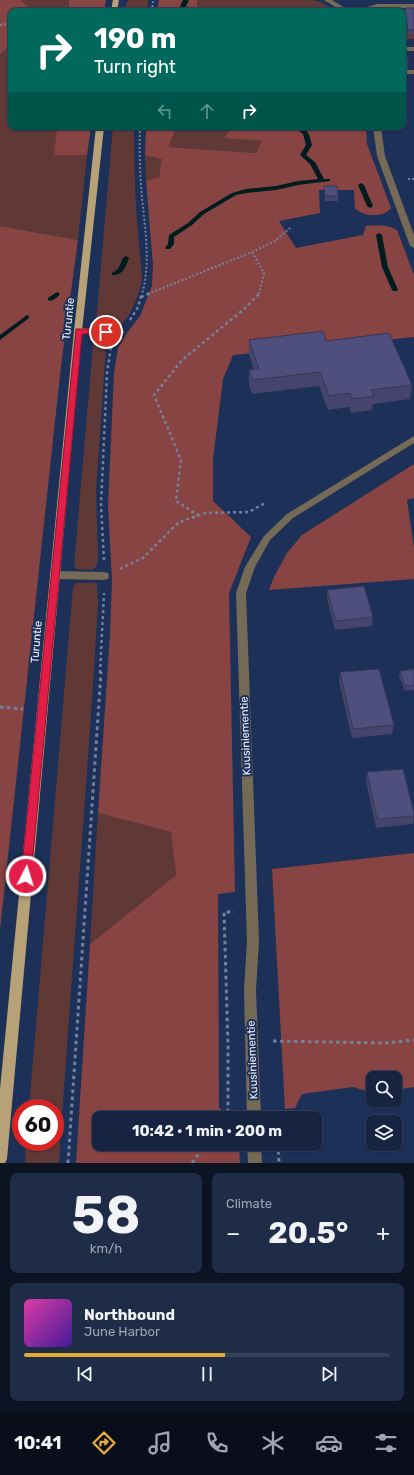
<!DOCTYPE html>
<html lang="en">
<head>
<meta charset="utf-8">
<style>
	body { margin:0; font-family:Rubik,sans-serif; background:#1f2c48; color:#f1f3f6; height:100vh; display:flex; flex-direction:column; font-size:15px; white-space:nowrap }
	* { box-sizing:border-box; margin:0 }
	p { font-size:13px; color:#9ea4b1 }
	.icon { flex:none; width:22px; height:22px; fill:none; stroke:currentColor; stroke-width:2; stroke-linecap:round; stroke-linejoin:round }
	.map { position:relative; height:1163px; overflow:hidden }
	.side { display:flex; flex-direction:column; gap:10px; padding:10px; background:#0c1424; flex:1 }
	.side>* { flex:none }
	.guide { position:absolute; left:8px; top:8px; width:398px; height:122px; border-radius:8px; box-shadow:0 1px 3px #0004,0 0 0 1px #35415a; background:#00695c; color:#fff; overflow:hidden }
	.fabs { position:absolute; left:366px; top:1071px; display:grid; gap:8px }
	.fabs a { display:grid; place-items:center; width:36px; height:36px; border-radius:8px; background:#162441; box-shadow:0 1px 3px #0004,0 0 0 1px #35415a; font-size:20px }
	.speed { position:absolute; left:12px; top:1099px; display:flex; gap:8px; font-size:20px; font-weight:700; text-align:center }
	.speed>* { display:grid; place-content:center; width:52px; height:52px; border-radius:50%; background:#162441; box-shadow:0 1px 3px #0004,0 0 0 1px #35415a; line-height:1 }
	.speed .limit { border:6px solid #d22; background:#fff; color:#111 }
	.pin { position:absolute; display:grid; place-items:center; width:34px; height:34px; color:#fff; margin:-17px; border:2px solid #fff; border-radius:50%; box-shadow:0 1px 4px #0007 }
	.me { position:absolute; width:44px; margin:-22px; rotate:5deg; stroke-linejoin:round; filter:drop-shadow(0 0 3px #0008) }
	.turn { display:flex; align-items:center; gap:14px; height:84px; padding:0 20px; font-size:18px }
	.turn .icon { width:52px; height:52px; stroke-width:2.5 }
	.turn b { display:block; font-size:28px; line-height:34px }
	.lanes { display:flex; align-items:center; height:38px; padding:0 20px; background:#0003; justify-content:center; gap:20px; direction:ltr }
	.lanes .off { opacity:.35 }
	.big { font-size:30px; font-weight:700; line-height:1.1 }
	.side .widget { flex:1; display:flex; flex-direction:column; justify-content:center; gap:6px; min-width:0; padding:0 14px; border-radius:8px; background:#1f2c48 }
	.side .dial { align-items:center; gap:0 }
	.dial b { font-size:52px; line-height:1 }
	.song { display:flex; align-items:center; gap:12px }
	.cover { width:48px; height:48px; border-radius:6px; background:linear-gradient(135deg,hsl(320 70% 55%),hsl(260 70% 35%)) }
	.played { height:4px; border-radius:2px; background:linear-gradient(90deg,#e4ae35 55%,#35415a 55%) }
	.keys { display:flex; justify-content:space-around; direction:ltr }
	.heat { display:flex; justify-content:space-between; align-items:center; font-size:22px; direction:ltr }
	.side .tiles { flex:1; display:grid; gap:10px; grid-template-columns:1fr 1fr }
	.widget:last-child { grid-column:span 2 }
	.trip { position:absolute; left:92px; top:1111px; width:230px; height:40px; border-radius:8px; background:#162441; box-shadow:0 1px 3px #0004,0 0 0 1px #35415a; font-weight:700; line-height:40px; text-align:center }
	.menu { display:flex; height:64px; justify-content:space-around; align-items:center; background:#090e1a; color:#9ea4b1 }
	.menu .icon { width:28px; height:28px }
	.menu .current { color:#e4ae35 }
	.menu b { font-size:18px; color:#f1f3f6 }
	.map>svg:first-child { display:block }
</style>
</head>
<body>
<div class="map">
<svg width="414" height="1163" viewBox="0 0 414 1163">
	<rect width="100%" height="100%" fill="#1d3057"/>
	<g fill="#603937">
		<polygon points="21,0 69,0 68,11 29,11"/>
		<polygon points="128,0 148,0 147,11 124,11"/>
		<polygon points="197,0 312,0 320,2 336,11 197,11"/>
		<polygon points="379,9 414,10 405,13 408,34 414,34 414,39 403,39 403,11 376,11"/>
		<polygon points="11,45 11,127 57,127 55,155 87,155 78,240 0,226 0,54"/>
		<path d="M113,127H134V154L136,208L142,279C140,292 131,317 120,325C114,329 104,328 97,326L96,323Z"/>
		<polygon points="187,127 232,127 225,137 263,141 256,153 167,147 175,131"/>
		<polygon points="145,155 163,158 159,177 146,181"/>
		<polygon points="97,338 108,338 106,348 96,490 98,559 96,567 92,570 76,569 74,566 93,345"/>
		<path d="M75,583H97L98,604C87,790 71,976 59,1163H25L26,1142H55V1108H29L73,587Z"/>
		<polygon points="98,813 171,832 176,875 90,944"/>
	</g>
	<g fill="#884442">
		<polygon points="0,0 21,0 30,10 11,11 11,45 0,54"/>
		<polygon points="69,0 106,0 104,11 68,11"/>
		<polygon points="159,0 197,0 197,11 157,11"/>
		<polygon points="57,127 91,127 87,155 54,155"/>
		<path d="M146,127H187L175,131L168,147L256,153L262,141L224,138L232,127H366L367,144L391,208C384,218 362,217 355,208L354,190H319L320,213L279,221L296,248L363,235L366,226C377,225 387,224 397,230L414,275V337L233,355L223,379L213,459V501L251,537L229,593L235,892L218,894L219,1107L227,1118H99V1144H239L240,1163H76L90,944L176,875L171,832L98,813L110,635L112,580L108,505L114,373L118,348L127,333L140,316L152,286L153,265L146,181L159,177L162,159L145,155Z"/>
		<polygon points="0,226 78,240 61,366 0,930"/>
		<polygon points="414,464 414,498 407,500 414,548 414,579 269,590 274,577 287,553 302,535"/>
		<polygon points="414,853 414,1087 395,1090 395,1078 373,1078 373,1093 353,1087 302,1094 295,1108 285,1109 272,869"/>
	</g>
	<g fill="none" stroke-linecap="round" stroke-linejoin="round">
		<g fill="#001c1f" fill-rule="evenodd">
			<polygon points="183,0 189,0 186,6 189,11 183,11 180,6"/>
			<path d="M294,127C308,127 309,133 312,145L306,155L315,162L324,179H330V181L298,185L276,190L246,193L236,195L204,214L192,225L174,237V244L170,249H166L165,248L168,244L169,235L188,223L200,212L232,193L246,189L276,186L298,181L318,179L310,164L300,155L306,145L303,134Z"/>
			<polygon points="361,183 364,185 373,206 372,207 370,208 367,206 358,185"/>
			<polygon points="379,233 382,235 388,267 398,290 397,291 393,291 392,290 382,267 376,235"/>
			<path d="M126,256L129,258C126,266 123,276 112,275V273L118,269L123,258Z"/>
			<path d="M57,292L60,294C57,298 52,302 48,300V298Z"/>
			<polygon points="27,315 29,316 29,318 0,340 0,335"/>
		</g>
		<g stroke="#74819c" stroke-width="2" stroke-dasharray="2 2" stroke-linecap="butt">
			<polyline points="152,11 153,0"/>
			<polyline points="0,25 11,23"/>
			<path d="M140,127C139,151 140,174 142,198C145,229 151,264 142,294"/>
			<polyline points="408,179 414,179"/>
			<polyline points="252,252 264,273 259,294"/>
			<polyline points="148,294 252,252 275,241 290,228"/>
		</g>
		<g stroke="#74819c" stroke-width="2.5" stroke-dasharray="3 3" stroke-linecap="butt">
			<polyline points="141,297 150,293"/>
			<polyline points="130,320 138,307 142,293"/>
			<polyline points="199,516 176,501 181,460 154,395 182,360 243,310 260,293"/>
			<polyline points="104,560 101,505 107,373 111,347"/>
			<polyline points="120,569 143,558 179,522 206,513 249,512 265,503"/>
			<polyline points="100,673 104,593"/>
		</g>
		<g stroke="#74819c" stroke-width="3" stroke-dasharray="3.5 3.5" stroke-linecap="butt">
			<polyline points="0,707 23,709"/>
			<polyline points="273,1041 385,1043 414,1040"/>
			<polyline points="223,1118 228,1109 228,1046 224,912 234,912"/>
			<polyline points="278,1144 279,1163"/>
			<polyline points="68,1163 101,672"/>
			<polyline points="192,1163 206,1144"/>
		</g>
		<g fill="#756a56" fill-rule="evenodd">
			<polygon points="377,4 414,4 414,8 377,8 365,11 355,11"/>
			<rect x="403" y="47" width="11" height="4"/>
			<rect x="403" y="70" width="11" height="4"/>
			<polygon points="78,328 121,329 125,332 121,335 75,333 74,331"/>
			<polygon points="55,571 104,572 108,573 109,576 108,579 104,580 55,579 51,578 50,575 51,572"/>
		</g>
		<g fill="#756a56" fill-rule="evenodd">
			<polygon points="324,0 332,0 350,11 342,11"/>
			<polygon points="373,127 381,127 385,156 414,235 414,248 410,246 377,156"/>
			<polygon points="414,436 414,443 293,518 270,540 255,567 246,593 259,941 256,990 261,1118 247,1118 244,990 247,941 236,593 245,567 264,536 287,514"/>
			<polygon points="247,1144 261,1144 262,1163 248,1163"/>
		</g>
		<g fill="#b7a177" fill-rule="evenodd">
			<polygon points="113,0 119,0 117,11 111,11"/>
			<polygon points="96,127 104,127 82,331 7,1159 5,1163 0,1163 0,1089 74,331"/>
		</g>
	</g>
	<g fill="#44446c">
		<polygon points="405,8 414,8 414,34 408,34 405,12"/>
		<polygon points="403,58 408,65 408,69 403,69"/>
		<polygon points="324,186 338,196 338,201 325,201"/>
		<polygon points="249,340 326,341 412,385 410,399 373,404 372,410 351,413 349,407 328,410 319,386 252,394 249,385 249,370 254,370 249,354"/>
		<polygon points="327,590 373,617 372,626 335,630 327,599"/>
		<polygon points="414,669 414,690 405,691 399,676 400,671"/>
		<polygon points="340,672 394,725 392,734 352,738 339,681"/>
		<polygon points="367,772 414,813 413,824 376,828 366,781"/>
	</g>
	<g fill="#4f4f7d" stroke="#373758">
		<polygon points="405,8 414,8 414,30 408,30"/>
		<rect x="403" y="58" width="5" height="7"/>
		<polygon points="324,186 337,186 338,196 325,196"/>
		<polygon points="323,331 326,341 389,333 412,385 371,390 374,396 352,399 350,393 329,396 320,372 253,380 249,370 259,369 249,340"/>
		<polygon points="364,586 373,617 336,621 327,590"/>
		<polygon points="379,669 394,725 353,729 340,672"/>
		<polygon points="414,669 414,685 405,686 400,671"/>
		<polygon points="403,769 414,813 414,816 377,819 367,772"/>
	</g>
	<polygon fill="#e11d48" stroke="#92132f" points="76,329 106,329 110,332 106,334 82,334 31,876 30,879 26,881 22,879 21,876"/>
	<g text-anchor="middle" stroke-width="4" stroke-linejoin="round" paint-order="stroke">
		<g font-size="11" fill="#eef3fd" stroke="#1d3057">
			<text transform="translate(68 319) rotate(-84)" y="4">Turuntie</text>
			<text transform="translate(36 642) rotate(-85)" y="4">Turuntie</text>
			<text transform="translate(245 736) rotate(-92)" y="4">Kuusiniementie</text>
			<text transform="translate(252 1060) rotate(-92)" y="4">Kuusiniementie</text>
		</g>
	</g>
</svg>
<div class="fabs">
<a><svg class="icon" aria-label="search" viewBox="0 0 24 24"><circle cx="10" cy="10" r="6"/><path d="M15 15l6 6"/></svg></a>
<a><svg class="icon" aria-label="layers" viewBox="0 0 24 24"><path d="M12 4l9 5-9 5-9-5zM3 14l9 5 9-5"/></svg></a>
</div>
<div class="speed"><div class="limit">60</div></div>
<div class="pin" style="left:106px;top:332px;background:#d93025"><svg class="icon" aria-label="arrive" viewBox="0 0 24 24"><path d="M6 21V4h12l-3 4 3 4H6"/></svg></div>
<svg class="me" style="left:26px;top:876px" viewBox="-20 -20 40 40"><circle r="17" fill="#e11d48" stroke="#fff" stroke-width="3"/><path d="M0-11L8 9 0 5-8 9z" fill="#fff"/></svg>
<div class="trip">10:42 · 1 min · 200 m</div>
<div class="guide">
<div class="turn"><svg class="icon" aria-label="right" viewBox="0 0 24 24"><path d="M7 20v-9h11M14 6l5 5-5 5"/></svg><div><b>190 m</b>Turn right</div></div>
<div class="lanes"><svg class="icon off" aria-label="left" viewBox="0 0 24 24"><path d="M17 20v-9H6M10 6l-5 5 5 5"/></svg><svg class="icon off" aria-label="ahead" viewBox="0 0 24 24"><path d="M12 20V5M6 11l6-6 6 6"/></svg><svg class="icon" aria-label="right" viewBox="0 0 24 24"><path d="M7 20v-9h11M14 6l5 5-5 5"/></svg></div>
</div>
</div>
<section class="side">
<div class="tiles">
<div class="widget dial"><b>58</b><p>km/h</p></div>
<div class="widget"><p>Climate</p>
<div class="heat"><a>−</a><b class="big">20.5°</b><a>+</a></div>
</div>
<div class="widget">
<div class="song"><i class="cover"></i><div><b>Northbound</b><p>June Harbor</p></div></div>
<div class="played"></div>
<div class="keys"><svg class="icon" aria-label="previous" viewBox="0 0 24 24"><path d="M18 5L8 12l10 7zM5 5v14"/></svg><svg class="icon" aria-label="pause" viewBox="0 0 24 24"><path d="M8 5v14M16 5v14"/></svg><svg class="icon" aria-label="next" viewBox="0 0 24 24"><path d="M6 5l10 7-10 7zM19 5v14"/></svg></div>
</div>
</div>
</section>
<nav class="menu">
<b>10:41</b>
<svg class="icon current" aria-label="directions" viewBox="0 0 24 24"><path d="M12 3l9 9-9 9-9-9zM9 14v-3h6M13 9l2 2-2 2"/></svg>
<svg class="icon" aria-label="music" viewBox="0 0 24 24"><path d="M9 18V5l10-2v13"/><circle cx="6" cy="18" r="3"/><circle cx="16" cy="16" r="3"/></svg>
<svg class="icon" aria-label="phone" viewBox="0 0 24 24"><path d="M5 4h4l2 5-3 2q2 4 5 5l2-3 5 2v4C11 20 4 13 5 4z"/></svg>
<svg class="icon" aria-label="climate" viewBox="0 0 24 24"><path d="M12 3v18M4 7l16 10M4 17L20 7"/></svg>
<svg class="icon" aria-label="car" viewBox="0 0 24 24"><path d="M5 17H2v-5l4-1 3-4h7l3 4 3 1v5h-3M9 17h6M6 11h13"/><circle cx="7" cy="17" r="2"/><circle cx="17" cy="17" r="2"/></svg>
<svg class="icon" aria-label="filters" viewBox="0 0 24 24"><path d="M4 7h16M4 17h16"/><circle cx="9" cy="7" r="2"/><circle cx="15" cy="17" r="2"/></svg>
</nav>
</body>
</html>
